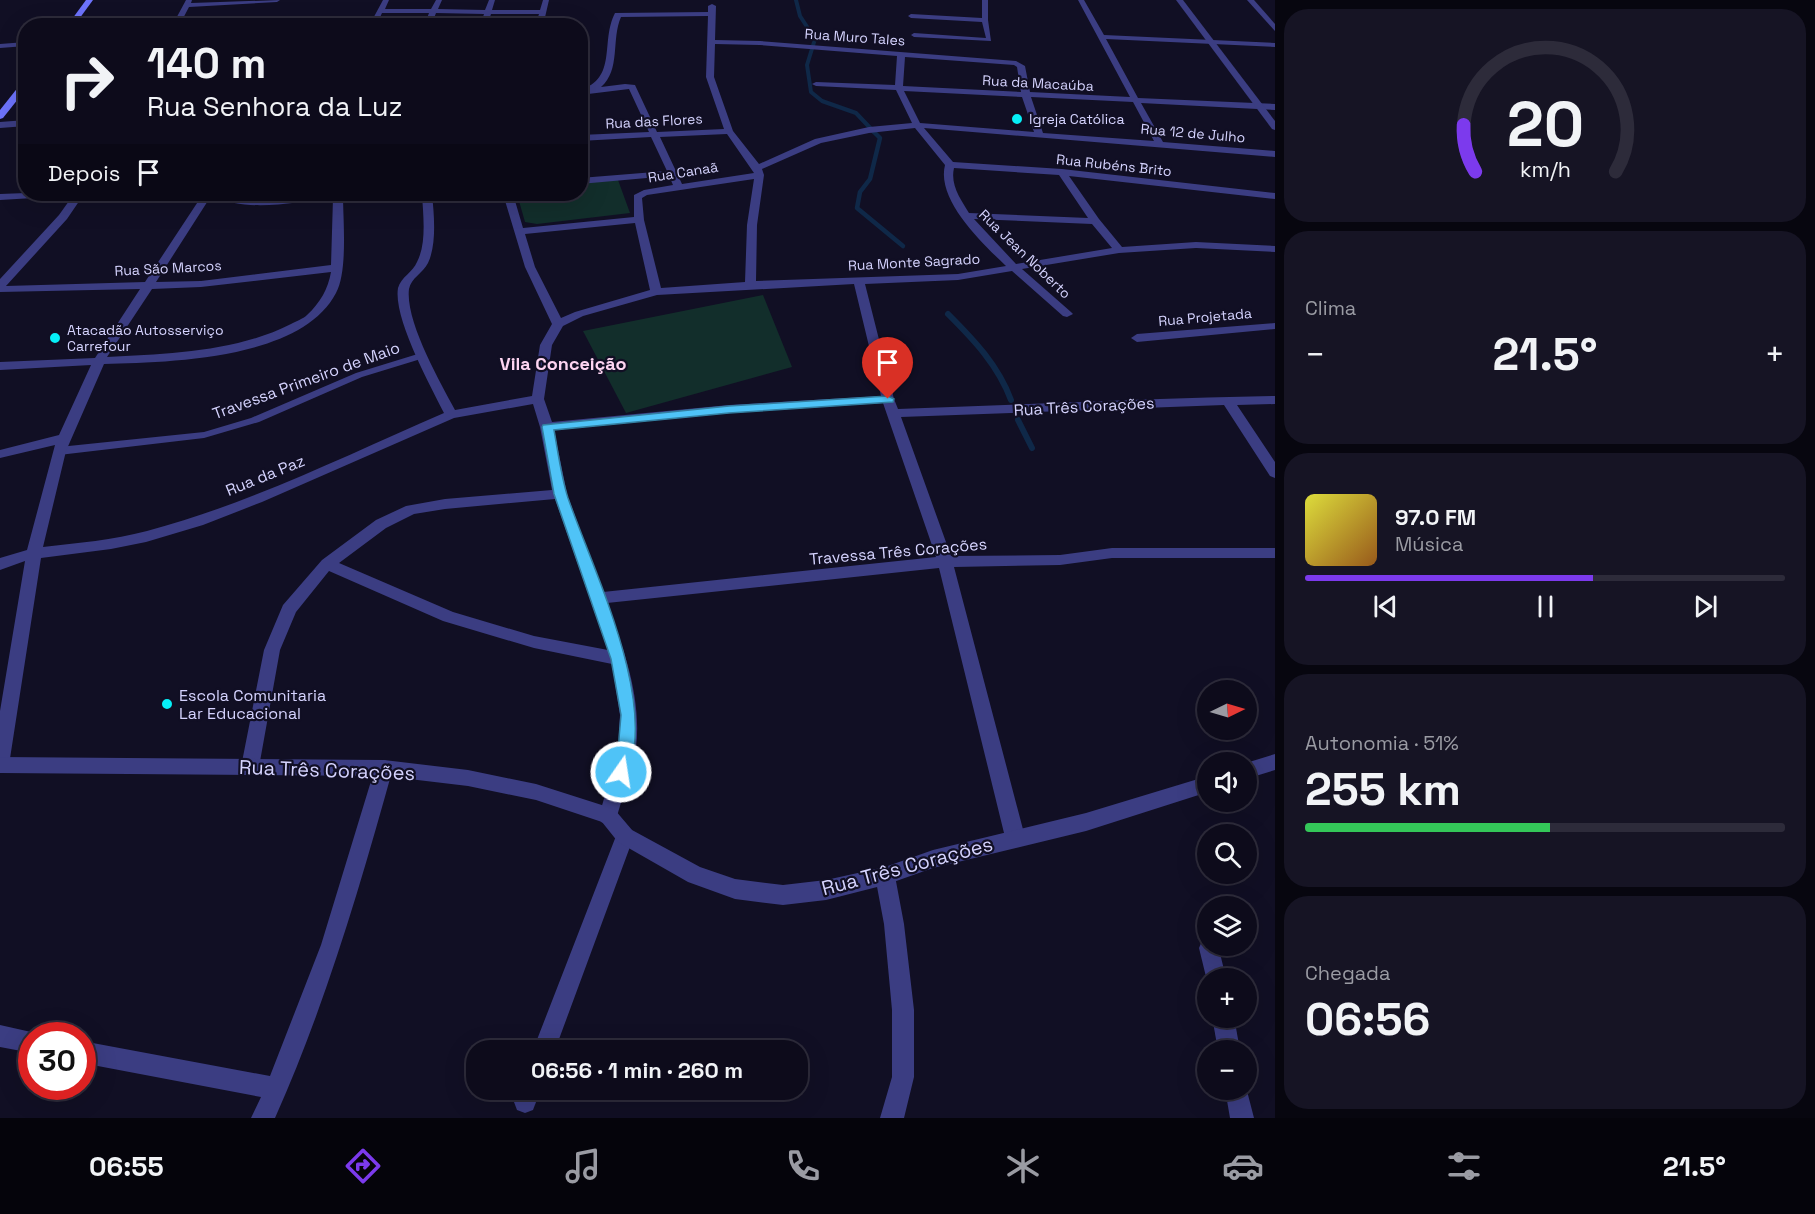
<!DOCTYPE html>
<html lang="pt">
<head>
<meta charset="utf-8">
<style>
	body { margin:0; font-family:"Space Grotesk",sans-serif; background:#161424; color:#f1f3f6; height:100vh; display:flex; flex-direction:column; font-size:22px; white-space:nowrap }
	* { box-sizing:border-box; margin:0 }
	p { font-size:20px; color:#9a9ba3 }
	.icon { flex:none; width:33px; height:33px; fill:none; stroke:currentColor; stroke-width:2; stroke-linecap:round; stroke-linejoin:round }
	.map { position:relative; flex:1; overflow:hidden }
	.sheet { display:flex; flex-direction:column; gap:9px; padding:9px; background:#07060f; width:540px }
	.sheet>* { flex:none }
	.guide { position:absolute; left:18px; top:18px; width:570px; height:183px; border-radius:24px; box-shadow:0 6px 24px #0002,0 0 0 2px #2d2b3a; background:#0d0b1b; color:#f1f3f6; overflow:hidden }
	.needle { width:39px; rotate:85deg }
	.buttons { position:absolute; left:1197px; top:680px; display:grid; gap:12px }
	.buttons a { display:grid; place-items:center; width:60px; height:60px; border-radius:50%; background:#0d0b1b; box-shadow:0 6px 24px #0002,0 0 0 2px #2d2b3a; font-size:30px }
	.speed { position:absolute; left:18px; top:1022px; display:flex; gap:12px; font-size:30px; font-weight:700; text-align:center }
	.speed>* { display:grid; place-content:center; width:78px; height:78px; border-radius:50%; background:#0d0b1b; box-shadow:0 6px 24px #0002,0 0 0 2px #2d2b3a; line-height:1 }
	.speed .limit { border:9px solid #d22; background:#fff; color:#111 }
	.pin { position:absolute; display:grid; place-items:center; width:51px; height:51px; color:#fff; margin:-62px -26px; border-radius:50% 50% 50% 0; rotate:-45deg; box-shadow:0 0 6px #0007 }
	.pin .icon { rotate:45deg }
	.me { position:absolute; width:66px; margin:-33px; rotate:13deg; stroke-linejoin:round; filter:drop-shadow(0 0 4px #0008) }
	.turn { display:flex; align-items:center; gap:21px; height:126px; padding:0 30px; font-size:27px }
	.turn .icon { width:78px; height:78px; stroke-width:2.5 }
	.turn b { display:block; font-size:42px; line-height:51px }
	.then { display:flex; align-items:center; height:57px; padding:0 30px; background:#0003; gap:12px; font-size:22px }
	.big { font-size:45px; font-weight:600; line-height:1.1 }
	.sheet .tile { flex:1; display:flex; flex-direction:column; justify-content:center; gap:9px; min-width:0; padding:0 21px; border-radius:24px; background:#161424 }
	.sheet .dial { align-items:center; gap:0 }
	.dial svg { height:156px; overflow:visible; fill:none; stroke:#2d2b3a; stroke-width:7; stroke-linecap:round; text-anchor:middle }
	.dial text { fill:#f1f3f6; stroke:none }
	.song { display:flex; align-items:center; gap:18px }
	.cover { width:72px; height:72px; border-radius:9px; background:linear-gradient(135deg,hsl(60 70% 55%),hsl(30 70% 35%)) }
	.played { height:6px; border-radius:3px; background:linear-gradient(90deg,#7c3aed 60%,#2d2b3a 60%) }
	.keys { display:flex; justify-content:space-around; direction:ltr }
	.heat { display:flex; justify-content:space-between; align-items:center; font-size:33px; direction:ltr }
	.charge { height:9px; border-radius:4px; background:linear-gradient(90deg,#34c759 51%,#2d2b3a 0) }
	.trip { position:absolute; left:466px; top:1040px; width:342px; height:60px; border-radius:24px; background:#0d0b1b; box-shadow:0 6px 24px #0002,0 0 0 2px #2d2b3a; font-weight:600; line-height:60px; text-align:center }
	.dock { display:flex; height:96px; justify-content:space-around; align-items:center; background:#05040b; color:#9a9ba3 }
	.dock .icon { width:42px; height:42px }
	.dock .current { color:#7c3aed }
	.dock b { font-size:27px; color:#f1f3f6 }
	main { display:flex; flex:1; min-height:0 }
	.map>svg:first-child { display:block }
</style>
</head>
<body>
<main>
<div class="map">
<svg width="1275" height="1118" viewBox="0 0 1275 1118">
	<rect width="100%" height="100%" fill="#110f24"/>
	<g fill="#122e2b">
		<polygon points="618,180 630,213 537,224 525,222 517,194 580,194 581,183"/>
		<polygon points="763,295 792,367 626,413 583,331"/>
	</g>
	<g fill="none" stroke-linecap="round" stroke-linejoin="round">
		<polyline stroke="#0f2848" stroke-width="4" points="796,0 800,16 815,39 807,65 811,92 822,101 856,113 874,132"/>
		<polyline stroke="#0f2848" stroke-width="4.5" points="872,130 880,138 870,179 860,192 857,208 903,246"/>
		<g stroke="#0f2848" stroke-width="6">
			<path d="M948,314C974,340 998,365 1011,400"/>
			<polyline points="1018,420 1032,448"/>
		</g>
		<g fill="#3b3d82" fill-rule="evenodd">
			<polygon points="982,0 988,0 988,20 991,41 914,37 911,35 914,33 986,38 982,22 911,18 908,16 911,14 982,18"/>
			<polygon points="421,353 426,356 424,358 362,377 259,422 204,438 59,455 54,451 59,447 204,432 251,418 356,373"/>
		</g>
		<g fill="#3b3d82" fill-rule="evenodd">
			<polygon points="186,0 192,0 191,3 280,0 277,2 189,7 179,26 172,26"/>
			<polygon points="383,0 389,0 385,9 431,9 436,0 442,0 438,9 485,10 489,0 495,0 492,10 540,10 543,0 549,0 543,26 535,26 539,14 491,14 487,26 480,26 484,14 436,13 431,26 424,26 429,13 382,13 376,26 369,26"/>
			<path d="M1078,0H1084L1104,35L1275,43V47L1106,39L1138,98L1275,104V110L1141,103L1163,142L1275,151V157L924,128L953,162L1062,169L1275,193V199L1069,176L1099,219L1122,247L1196,242L1275,246V252L1196,248L1119,253L1022,269L1071,312L1073,314L1067,317L1063,316L1012,271L958,280L865,284L894,399L898,409C1024,405 1149,398 1275,396V404L1237,405L1275,462V478L1270,476L1224,405L901,417L951,556L1060,555L1112,548H1275V558H1112L1060,565L954,567L1025,837L1022,843L1015,846L1008,843L1005,837L939,568L607,603C624,650 642,698 636,748C633,771 623,794 617,816L615,822L608,825L601,822L599,816L618,750L620,715L612,664L534,648L443,621L329,571L296,612L280,650L259,767L256,773L250,775L244,773L241,767L264,650L283,605L322,560L376,520L406,506L445,499L552,490L540,427L533,404L454,418L262,502L203,525L146,542L111,549L41,558L9,765L6,771L0,773V711L25,561L0,570V558L27,550L55,445L0,458V450L59,435L91,365L0,370V362L95,358L140,289L0,292V279L59,215L74,194H84L67,219L6,286L145,282L203,194C222,194 239,200 259,200C287,199 314,194 343,194C343,220 348,271 336,293C301,360 169,362 104,364L66,451L43,547C78,543 113,540 147,531C249,504 347,455 444,413C430,385 393,318 398,288C401,277 413,272 417,262C427,243 423,214 422,194H432C434,214 437,244 428,263C423,273 411,278 409,289C405,321 440,382 455,410L532,396L540,345L552,324L525,267L503,194H513L523,228L634,217V195L644,190L673,185L669,176L580,184V178L667,171L651,137L580,141V135L649,132L629,89L580,95V90C618,78 600,42 615,13L708,12V6L712,4L716,6L715,40L760,41L1016,61L1025,66L1030,92L1130,97ZM708,16L706,77L724,129L657,132L635,85L625,84L601,87C621,70 611,39 621,17ZM715,44L760,45L897,56L895,85L816,82L812,84L816,86L896,90L912,123L869,127L815,139L759,164L733,131L714,77ZM905,57L1014,65L1017,67L1021,92L903,86ZM904,91L1022,97L1034,132L920,123ZM1031,97L1133,102L1154,141L1043,133ZM915,128L945,165C936,200 983,244 1006,266L958,274L756,281L757,225L764,175L762,169L821,143L869,133ZM727,134L754,173L682,184L660,137ZM954,168L1059,175L1088,218L969,213C961,200 950,185 954,168ZM754,179L747,225L745,282L661,288L644,220L642,198L647,195ZM211,196C250,213 293,202 333,198L331,265L201,281L156,282ZM974,219L1092,224L1112,248L1016,264ZM635,223L650,290L575,312L561,318L535,267L525,234ZM331,272C328,289 320,303 307,315C303,319 296,321 291,324C236,352 168,354 107,357L152,289L201,287ZM854,284L881,396L729,405L552,422L544,399L552,345L563,326L583,316L657,295ZM883,403L936,557L603,592L567,494L554,430L729,413ZM555,499L608,650L534,636L453,612L339,563L386,528L414,514L445,509Z"/>
			<polygon points="1247,0 1254,0 1275,24 1275,31"/>
			<polygon points="26,42 26,46 0,48 0,44"/>
			<polygon points="26,120 26,126 0,128 0,122"/>
			<polygon points="26,193 26,194 55,194 50,197 0,200 0,194"/>
			<polygon points="1275,323 1275,329 1137,342 1131,338 1137,334"/>
			<path d="M384,760L390,762L393,768C360,887 325,1006 275,1118H251L261,1097L82,1063V1041L270,1076L321,945L375,768L378,762Z"/>
			<polygon points="625,827 632,830 634,836 555,1050 533,1050 616,836 618,830"/>
			<polygon points="885,867 892,869 895,876 904,924 914,1010 914,1077 904,1118 880,1118 892,1077 892,1010 884,924 875,876 878,869"/>
			<polygon points="1208,938 1208,945 1218,945 1226,978 1208,978 1208,985 1199,948 1202,941"/>
			<polygon points="1212,1017 1234,1017 1240,1050 1218,1050"/>
			<polygon points="0,1025 40,1034 32,1035 32,1053 0,1047"/>
			<polygon points="1246,1087 1254,1118 1230,1118 1225,1089 1246,1089"/>
			<polygon points="519,1089 541,1089 533,1110 525,1113 517,1110 514,1102"/>
		</g>
		<g fill="#3b3d82" fill-rule="evenodd">
			<polygon points="1176,0 1183,0 1275,121 1275,130 1272,129"/>
			<polygon points="1275,754 1275,770 1246,779 1246,763"/>
			<polygon points="0,757 384,760 468,770 536,784 608,807 615,810 632,830 700,867 735,879 783,885 826,880 885,867 933,850 1086,813 1208,776 1208,792 1086,831 933,868 885,885 826,900 783,905 735,899 688,882 618,842 602,822 536,800 468,786 384,776 0,773"/>
		</g>
		<g fill="#6d73fb" fill-rule="evenodd">
			<polygon points="86,0 93,0 74,26 67,26"/>
			<polygon points="23,81 26,81 26,89 3,118 0,119 0,110"/>
		</g>
	</g>
	<path fill="#4fc3f7" stroke="#337fa1" stroke-width="1.5" d="M888,396L894,399L893,402L729,413L554,430C558,452 561,476 568,498C593,570 660,705 626,777L621,779L615,777L612,772L618,750L621,715L611,659L554,494L542,427L543,425L729,406Z"/>
	<g fill="#06eff7" stroke="#110f24" stroke-width="2">
		<circle cx="1017" cy="119" r="6"/>
		<circle cx="55" cy="338" r="6"/>
		<circle cx="167" cy="704" r="6"/>
	</g>
	<g text-anchor="middle" stroke-width="4.5" stroke-linejoin="round" paint-order="stroke">
		<g font-size="14" fill="#d5d3fe" stroke="#110f24">
			<text transform="translate(855 37) rotate(4)" y="5">Rua Muro Tales</text>
			<text transform="translate(1038 83) rotate(3)" y="5">Rua da Macaúba</text>
			<text transform="translate(654 121) rotate(-3)" y="5">Rua das Flores</text>
			<text transform="translate(1193 133) rotate(5)" y="5">Rua 12 de Julho</text>
			<text transform="translate(1114 165) rotate(6)" y="5">Rua Rubéns Brito</text>
			<text transform="translate(683 172) rotate(-9)" y="5">Rua Canaã</text>
			<text transform="translate(1025 254) rotate(44)" y="5">Rua Jean Noberto</text>
			<text transform="translate(914 262) rotate(-3)" y="5">Rua Monte Sagrado</text>
			<text transform="translate(168 268) rotate(-3)" y="5">Rua São Marcos</text>
			<text transform="translate(1205 317) rotate(-5)" y="5">Rua Projetada</text>
		</g>
		<g font-size="14" fill="#d5d3fe" stroke="#110f24" text-anchor="start">
			<text x="1029" y="124">Igreja Católica</text>
			<text x="67" y="335">Atacadão Autosserviço<tspan x="67" dy="16">Carrefour</tspan></text>
		</g>
		<g font-size="16" fill="#d5d3fe" stroke="#110f24">
			<text transform="translate(306 380) rotate(-20)" y="6">Travessa Primeiro de Maio</text>
			<text transform="translate(1084 406) rotate(-3)" y="6">Rua Três Corações</text>
			<text transform="translate(265 475) rotate(-22)" y="6">Rua da Paz</text>
			<text transform="translate(898 551) rotate(-5)" y="6">Travessa Três Corações</text>
		</g>
		<g font-size="16" fill="#d5d3fe" stroke="#110f24" text-anchor="start">
			<text x="179" y="701">Escola Comunitaria<tspan x="179" dy="18">Lar Educacional</tspan></text>
		</g>
		<g font-size="18" font-weight="bold" fill="#fed5f2" stroke="#110f24">
			<text x="563" y="370">Vila Conceição</text>
		</g>
		<g font-size="20" fill="#d5d3fe" stroke="#110f24">
			<text transform="translate(327 770) rotate(2)" y="7">Rua Três Corações</text>
			<text transform="translate(907 866) rotate(-15)" y="7">Rua Três Corações</text>
		</g>
	</g>
</svg>
<div class="buttons">
<a><svg class="needle" viewBox="-14 -14 28 28"><path d="M0-13l5 13h-10z" fill="#e53935"/><path d="M0 13l5-13h-10z" fill="#9a9ba3"/></svg></a>
<a><svg class="icon" aria-label="sound" viewBox="0 0 24 24"><path d="M4 9h4l5-4v14l-5-4H4zM17 9q2 3 0 6"/></svg></a>
<a><svg class="icon" aria-label="search" viewBox="0 0 24 24"><circle cx="10" cy="10" r="6"/><path d="M15 15l6 6"/></svg></a>
<a><svg class="icon" aria-label="layers" viewBox="0 0 24 24"><path d="M12 4l9 5-9 5-9-5zM3 14l9 5 9-5"/></svg></a>
<a>+</a>
<a>−</a>
</div>
<div class="speed"><div class="limit">30</div></div>
<div class="pin" style="left:888px;top:399px;background:#d93025"><svg class="icon" aria-label="arrive" viewBox="0 0 24 24"><path d="M6 21V4h12l-3 4 3 4H6"/></svg></div>
<svg class="me" style="left:621px;top:772px" viewBox="-20 -20 40 40"><circle r="17" fill="#4fc3f7" stroke="#fff" stroke-width="3"/><path d="M0-11L8 9 0 5-8 9z" fill="#fff"/></svg>
<div class="trip">06:56 · 1 min · 260 m</div>
<div class="guide">
<div class="turn"><svg class="icon" aria-label="right" viewBox="0 0 24 24"><path d="M7 20v-9h11M14 6l5 5-5 5"/></svg><div><b>140 m</b>Rua Senhora da Luz</div></div>
<div class="then">Depois<svg class="icon" aria-label="arrive" viewBox="0 0 24 24"><path d="M6 21V4h12l-3 4 3 4H6"/></svg></div>
</div>
</div>
<section class="sheet">
<div class="tile dial"><svg viewBox="0 0 100 80">
<path d="M14 69A42 42 0 1 1 86 69"/>
<path d="M14 69A42 42 0 0 1 8 45" stroke="#7c3aed"/>
<text x="50" y="56" font-size="32" font-weight="700">20</text>
<text x="50" y="72" font-size="11">km/h</text>
</svg></div>
<div class="tile"><p>Clima</p>
<div class="heat"><a>−</a><b class="big">21.5°</b><a>+</a></div>
</div>
<div class="tile">
<div class="song"><i class="cover"></i><div><b>97.0 FM</b><p>Música</p></div></div>
<div class="played"></div>
<div class="keys"><svg class="icon" aria-label="previous" viewBox="0 0 24 24"><path d="M18 5L8 12l10 7zM5 5v14"/></svg><svg class="icon" aria-label="pause" viewBox="0 0 24 24"><path d="M8 5v14M16 5v14"/></svg><svg class="icon" aria-label="next" viewBox="0 0 24 24"><path d="M6 5l10 7-10 7zM19 5v14"/></svg></div>
</div>
<div class="tile"><p>Autonomia · 51%</p><b class="big">255 km</b><div class="charge"></div></div>
<div class="tile"><p>Chegada</p><b class="big">06:56</b></div>
</section>
</main>
<nav class="dock">
<b>06:55</b>
<svg class="icon current" aria-label="directions" viewBox="0 0 24 24"><path d="M12 3l9 9-9 9-9-9zM9 14v-3h6M13 9l2 2-2 2"/></svg>
<svg class="icon" aria-label="music" viewBox="0 0 24 24"><path d="M9 18V5l10-2v13"/><circle cx="6" cy="18" r="3"/><circle cx="16" cy="16" r="3"/></svg>
<svg class="icon" aria-label="phone" viewBox="0 0 24 24"><path d="M5 4h4l2 5-3 2q2 4 5 5l2-3 5 2v4C11 20 4 13 5 4z"/></svg>
<svg class="icon" aria-label="climate" viewBox="0 0 24 24"><path d="M12 3v18M4 7l16 10M4 17L20 7"/></svg>
<svg class="icon" aria-label="car" viewBox="0 0 24 24"><path d="M5 17H2v-5l4-1 3-4h7l3 4 3 1v5h-3M9 17h6M6 11h13"/><circle cx="7" cy="17" r="2"/><circle cx="17" cy="17" r="2"/></svg>
<svg class="icon" aria-label="filters" viewBox="0 0 24 24"><path d="M4 7h16M4 17h16"/><circle cx="9" cy="7" r="2"/><circle cx="15" cy="17" r="2"/></svg>
<b>21.5°</b>
</nav>
</body>
</html>
